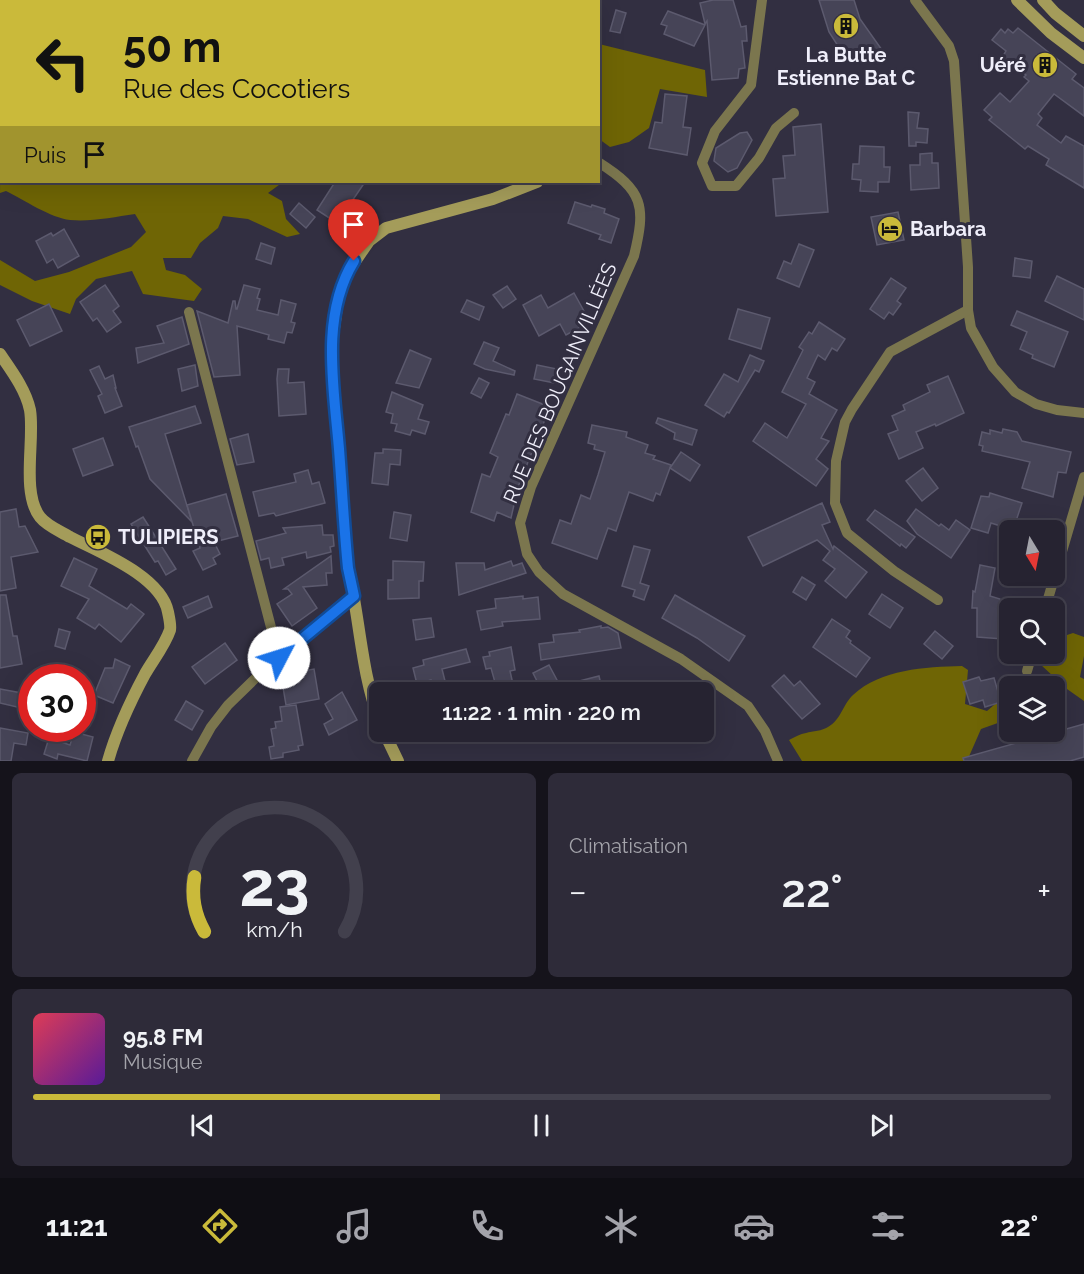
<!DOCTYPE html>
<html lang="fr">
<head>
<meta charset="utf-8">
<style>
	body { margin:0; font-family:Raleway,sans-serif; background:#2e2b39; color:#f1f3f6; height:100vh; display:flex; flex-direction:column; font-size:22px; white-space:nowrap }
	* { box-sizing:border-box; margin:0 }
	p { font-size:20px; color:#a4a4ab }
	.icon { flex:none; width:33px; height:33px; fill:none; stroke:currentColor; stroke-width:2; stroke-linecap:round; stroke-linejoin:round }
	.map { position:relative; height:761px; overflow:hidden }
	.drawer { display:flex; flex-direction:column; gap:12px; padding:12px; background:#15131b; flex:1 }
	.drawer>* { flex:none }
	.hud { position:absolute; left:0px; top:0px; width:600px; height:183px; box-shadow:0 6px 24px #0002,0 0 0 2px #42404d; background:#caba3a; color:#111; overflow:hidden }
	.needle { width:39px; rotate:170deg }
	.tools { position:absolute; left:999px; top:520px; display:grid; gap:12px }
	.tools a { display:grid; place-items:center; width:66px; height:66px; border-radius:9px; background:#262331; box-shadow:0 6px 24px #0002,0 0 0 2px #42404d; font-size:30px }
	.speed { position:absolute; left:18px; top:664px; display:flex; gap:12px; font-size:30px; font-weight:700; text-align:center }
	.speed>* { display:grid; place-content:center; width:78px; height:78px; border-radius:50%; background:#262331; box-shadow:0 6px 24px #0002,0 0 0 2px #42404d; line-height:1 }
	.speed .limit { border:9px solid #d22; background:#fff; color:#111 }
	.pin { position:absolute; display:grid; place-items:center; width:51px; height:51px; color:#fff; margin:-62px -26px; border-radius:50% 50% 50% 0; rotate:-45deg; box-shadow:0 0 6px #0007 }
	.pin .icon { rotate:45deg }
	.me { position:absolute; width:66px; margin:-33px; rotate:50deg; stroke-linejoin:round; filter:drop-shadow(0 0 4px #0008) }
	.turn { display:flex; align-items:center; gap:21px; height:126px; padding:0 24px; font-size:27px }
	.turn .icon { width:78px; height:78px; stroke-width:2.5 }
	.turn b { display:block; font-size:42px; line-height:51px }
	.then { display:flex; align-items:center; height:57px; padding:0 24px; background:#0003; gap:12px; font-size:22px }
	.big { font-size:45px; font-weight:600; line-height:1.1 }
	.drawer .widget { flex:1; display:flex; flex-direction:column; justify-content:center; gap:9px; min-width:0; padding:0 21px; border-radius:9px; background:#2e2b39 }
	.drawer .dial { align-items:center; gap:0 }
	.dial svg { height:156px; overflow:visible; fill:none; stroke:#42404d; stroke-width:7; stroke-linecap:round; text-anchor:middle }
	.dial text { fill:#f1f3f6; stroke:none }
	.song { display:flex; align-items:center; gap:18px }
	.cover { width:72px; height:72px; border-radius:9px; background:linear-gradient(135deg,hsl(350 70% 55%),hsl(270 70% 35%)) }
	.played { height:6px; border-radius:3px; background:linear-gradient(90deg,#caba3a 40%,#42404d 40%) }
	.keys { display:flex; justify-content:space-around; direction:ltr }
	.heat { display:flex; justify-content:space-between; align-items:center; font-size:33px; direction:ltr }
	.drawer .tiles { flex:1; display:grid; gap:12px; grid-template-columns:1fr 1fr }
	.widget:last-child { grid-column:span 2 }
	.trip { position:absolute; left:369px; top:682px; width:345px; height:60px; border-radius:9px; background:#262331; box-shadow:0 6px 24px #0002,0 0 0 2px #42404d; font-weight:600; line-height:60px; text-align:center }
	.tab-bar { display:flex; height:96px; justify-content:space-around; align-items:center; background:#0f0e14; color:#a4a4ab }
	.tab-bar .icon { width:42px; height:42px }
	.tab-bar .selected { color:#caba3a }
	.tab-bar b { font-size:27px; color:#f1f3f6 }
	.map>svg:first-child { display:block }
</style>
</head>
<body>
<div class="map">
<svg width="1084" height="761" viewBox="0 0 1084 761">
	<rect width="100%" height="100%" fill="#322f41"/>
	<g fill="#6f6505">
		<polygon points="599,44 705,70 707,97 660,89 649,128 629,142 610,147 599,139"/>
		<path d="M1,92L2,182H283L268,193L282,201L286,219L300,234L287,237L248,219L223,216L218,228L200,243L191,258H163L166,270L185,275L202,289L194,301L143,294L132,271L96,279L76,299L70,314L32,301L0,285V260L35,281L69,272L131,247L146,232L135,214C114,217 91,222 70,220C51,218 24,200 6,191L0,193Z"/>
		<polygon points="1073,633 1084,637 1084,656 1080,677 1084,679 1084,701 1067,689 1040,664 1043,654 1054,654 1055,639"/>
		<path d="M962,666L968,670L965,704L987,711L1009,692V719L981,729L967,761H802L789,740C795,737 800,734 806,733C813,731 822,731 828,727C841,720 843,704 853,695C881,669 925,667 962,666Z"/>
	</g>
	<g fill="#464457" stroke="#5c5a6e" stroke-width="1.5">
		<polygon points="713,0 733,0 741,27 746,26 747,41 742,41 745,68 739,69 738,78 712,80 707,21 705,24 700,3"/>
		<polygon points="819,0 854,0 860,19 882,50 859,63 852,53 845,57 829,32"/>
		<polygon points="616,10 626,13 620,33 610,31"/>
		<polygon points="668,11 705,25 694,46 664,34 667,26 661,24"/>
		<polygon points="1018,28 1076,74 1072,79 1084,88 1084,116 1054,94 1038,114 1042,118 1037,125 1061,143 1066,136 1084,146 1084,188 1046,165 1049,159 1028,146 1025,149 989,120 992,117 984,110 1000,93 1010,102 1029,81 1024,77 1026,75 1003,56 1006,51 992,40 1001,29 1005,33 1008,29 1013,33"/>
		<polygon points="665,94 687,96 683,127 691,128 687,155 649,148 655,122 662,123"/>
		<polygon points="908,112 919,113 917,128 928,129 927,143 916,142 916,146 909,146"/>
		<polygon points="821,124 828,212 776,216 773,179 785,178 783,156 795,155 793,127"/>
		<polygon points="747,132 752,140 737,168 728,172 714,161 716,148 740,133"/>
		<polygon points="860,146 884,147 884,167 890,167 889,182 878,182 878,192 860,191 861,180 852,179 853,164 859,164"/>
		<polygon points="932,153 932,163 938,163 939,188 911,190 910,165 920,165 920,154"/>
		<polygon points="335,182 358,182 363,185 337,223 317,210"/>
		<polygon points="575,202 591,207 592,205 605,209 604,213 619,219 611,243 599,239 601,235 568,223"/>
		<polygon points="299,203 315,217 306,228 290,214"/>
		<polygon points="898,212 904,240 877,245 871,217"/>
		<polygon points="64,229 79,256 58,268 53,259 47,263 36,241 51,233 53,236"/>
		<polygon points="261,243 275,248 271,264 256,259"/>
		<polygon points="799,244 814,250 799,287 777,278 784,261 791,264"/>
		<polygon points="1015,258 1032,261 1030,278 1013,276"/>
		<polygon points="1057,276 1084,289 1084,320 1045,301"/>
		<polygon points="891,278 906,288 897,301 901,304 893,315 889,312 884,319 870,309"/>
		<polygon points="105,285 119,306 113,311 121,322 107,332 97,318 93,321 80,302"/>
		<polygon points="244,285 260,289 257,298 260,299 257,310 278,315 281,300 296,304 291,322 295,323 292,333 287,332 284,343 268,339 269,335 237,326 240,375 214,377 197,311 228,323 233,301 235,301 236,309 237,309"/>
		<polygon points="507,286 516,299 503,308 493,295"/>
		<polygon points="574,293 590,322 566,335 560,324 539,336 523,305 541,295 548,308"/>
		<polygon points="467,300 484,307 479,320 461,312"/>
		<polygon points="49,304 62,331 30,346 17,320"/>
		<polygon points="738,309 770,318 761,349 729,339"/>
		<polygon points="1017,311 1068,332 1054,367 1032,358 1033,355 1020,349 1027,332 1011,325"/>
		<polygon points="182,317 189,344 138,363 136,348 164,343 157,326"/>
		<polygon points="819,322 845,339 837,351 832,348 825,360 818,355 807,378 815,382 809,394 837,410 821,438 829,441 816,459 828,469 816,486 753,441 765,423 787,438 806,404 782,392 803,350 799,347 809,332 812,334"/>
		<polygon points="484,342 499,348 493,361 515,371 514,375 485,369 474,364"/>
		<polygon points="410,350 431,359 419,388 396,383"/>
		<polygon points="750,355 764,361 759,372 755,370 729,413 727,412 724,417 705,405 724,374 738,382"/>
		<polygon points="195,365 198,386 182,391 178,369"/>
		<polygon points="537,365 557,369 555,383 534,379"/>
		<polygon points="99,366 105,379 113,375 116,388 115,388 122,406 105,413 98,396 102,394 90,370"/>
		<polygon points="278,369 289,369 288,383 304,382 306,414 279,416 277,379"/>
		<polygon points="948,376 964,413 936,426 935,424 916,432 923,448 899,459 888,434 898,430 892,416 905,410 903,405 930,392 927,385"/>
		<polygon points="479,378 489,383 481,398 471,393"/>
		<polygon points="392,392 423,405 418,419 429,422 425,434 412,430 410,435 395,431 397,424 391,423 393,414 386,412"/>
		<polygon points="517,394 550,407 518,487 511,518 497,512 494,521 471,512 482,474 490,477 498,457 490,453 506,414 509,415"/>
		<polygon points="195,406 201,423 165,434 192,522 150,479 138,446 136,447 129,427"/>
		<polygon points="658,418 697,430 692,445 674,439 675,433 656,423"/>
		<polygon points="592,425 627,432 626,437 648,445 645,453 655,456 653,459 671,465 660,495 656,493 653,501 629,492 616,531 608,528 597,559 552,543 560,520 571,524 581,495 590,499 598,475 605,452 594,449 595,445 588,443"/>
		<polygon points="1003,429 1017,432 1022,441 1071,452 1066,473 1058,472 1053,497 1022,488 1030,462 982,451 983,446 979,445 982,432 990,434 990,430 1002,433"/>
		<polygon points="248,434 254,462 237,465 230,439"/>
		<polygon points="103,438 113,465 83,476 73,449"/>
		<polygon points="383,449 401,450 400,465 390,464 388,485 372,483 375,453 383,453"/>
		<polygon points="681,452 700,465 690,481 670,468"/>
		<polygon points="923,468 938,488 922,501 906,481"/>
		<polygon points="308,470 312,484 319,482 325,503 276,516 274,513 259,516 253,492 296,482 294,474"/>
		<polygon points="990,493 1022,503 1013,530 991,523 988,533 971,528 981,496 989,497"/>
		<polygon points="226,494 238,536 214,542 220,554 213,558 216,564 203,570 193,551 200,548 187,505"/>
		<polygon points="822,503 830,522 822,525 833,549 834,546 867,572 846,598 825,581 835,569 823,560 830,551 817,540 763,566 748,537"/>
		<polygon points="16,509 19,527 25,526 38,552 11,557 16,588 0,591 0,512"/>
		<polygon points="916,509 939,526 941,524 949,530 956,520 970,530 951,558 917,534 907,521"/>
		<polygon points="875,510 915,537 906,548 901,544 900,546 867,520"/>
		<polygon points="394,512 411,515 407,541 390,538"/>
		<polygon points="143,517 176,569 166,575 158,561 155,562 131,524"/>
		<polygon points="322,525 323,535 333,535 334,546 330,547 331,552 307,558 306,552 282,558 284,565 271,568 269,558 261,560 256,541 286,533 283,528"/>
		<polygon points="634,546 650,550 640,583 649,586 644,600 633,596 635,590 622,586"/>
		<polygon points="331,556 332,573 326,573 327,585 303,587 317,608 292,626 277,604 292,594 288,589 284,589"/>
		<polygon points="74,558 97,569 89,586 127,609 131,604 144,614 121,642 99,624 95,629 77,618 89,599 61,586"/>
		<polygon points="393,561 424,562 423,581 419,581 419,598 388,599 388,580 393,580"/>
		<polygon points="511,561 513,566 522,563 526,573 459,595 456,563 484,563 485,570"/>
		<polygon points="980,565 995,568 990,596 1000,599 1001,607 1006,607 1006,629 1002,627 1003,639 977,637 977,608 972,608 973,591 975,592"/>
		<polygon points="802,577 815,585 806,600 793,592"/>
		<polygon points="882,594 903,608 890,628 869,614"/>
		<polygon points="0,595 6,595 13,636 17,636 22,664 0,668"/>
		<polygon points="675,595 745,636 729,661 697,638 662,618"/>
		<polygon points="208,596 212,607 188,618 183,607"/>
		<polygon points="523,596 523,599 538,597 540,619 502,622 503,626 481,630 477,611 496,608 495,599"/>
		<polygon points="431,618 434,637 416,640 413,620"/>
		<polygon points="832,619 850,631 846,637 851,641 850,643 870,658 856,677 813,647"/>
		<polygon points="601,626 601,628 608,627 618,633 621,648 541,660 539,644 554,642 553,635 580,632 579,630"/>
		<polygon points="59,629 70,632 65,649 55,646"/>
		<polygon points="935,631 953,646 942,659 924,644"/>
		<polygon points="225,643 237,660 205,684 192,667"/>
		<polygon points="511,647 515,670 510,671 515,693 498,693 491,668 486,669 483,657 490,656 489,652"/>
		<polygon points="466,649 470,662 442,669 445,681 432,684 431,680 417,684 413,668 424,665 423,660"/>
		<polygon points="115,659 130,666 113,703 94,695 105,668 113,668"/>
		<polygon points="549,665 558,682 542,691 533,673"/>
		<polygon points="314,669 319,699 286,705 281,675"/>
		<polygon points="784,675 794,686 800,681 820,704 802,719 772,686"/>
		<polygon points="599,676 603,693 549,693 548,689"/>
		<polygon points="979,677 981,681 994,678 1001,702 985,707 983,700 970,704 963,682"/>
		<polygon points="0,689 27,694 30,710 0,703"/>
		<polygon points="342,692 357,720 329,735 324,724 333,719 325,704"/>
		<polygon points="186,701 203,711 192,730 175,720"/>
		<polygon points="296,705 303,745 298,746 299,750 283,753 283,757 271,759 269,747 274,746 271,729 276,728 275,722 282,721 280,707"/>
		<polygon points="1084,724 1084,757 1070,761 964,761 963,758"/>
		<polygon points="0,728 28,733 26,745 14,743 11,761 0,761"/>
		<polygon points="74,732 93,737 87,761 58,754 57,759 44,754 49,738 70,745"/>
	</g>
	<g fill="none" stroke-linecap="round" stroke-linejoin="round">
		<g stroke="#7b764e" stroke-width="10">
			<polyline points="762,0 751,85 715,131 702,163 712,186 736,186 759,158 776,128 794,113"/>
			<polyline points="915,0 949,46 954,61 968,267 968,310 971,328 993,367 1015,392 1036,404 1057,410 1084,413"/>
			<path d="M598,162C644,191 646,206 634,256L531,487L520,523L527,554L539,572L563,594L681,659L748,706L765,731L778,761"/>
			<polyline points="189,312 279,658"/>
			<polyline points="938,600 894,571 847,533 835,503 836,461 845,422 852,409 890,352 968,310"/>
			<polyline points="1045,609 1084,477"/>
			<polyline points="1027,671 1032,654"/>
			<polyline points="192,761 211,727 228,705 270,664 354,596"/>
		</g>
		<g stroke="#a49c5a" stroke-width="12">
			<polyline points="531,0 532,2"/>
			<polyline points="1017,0 1051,33 1084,58"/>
			<polyline points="1043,0 1055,13 1084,36"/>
			<polyline points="41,2 42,0"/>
			<polyline points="55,2 56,0"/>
			<polyline points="0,49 2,47"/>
			<polyline points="0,64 2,63"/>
			<path d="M0,354C11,370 26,390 30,410C35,439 21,493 40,517C47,526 60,531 70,537C99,552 161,576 168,612C169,617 171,625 170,630C165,645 153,660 145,674C130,702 117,729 108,761"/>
			<path d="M380,722C361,673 360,619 348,568L331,350L338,300L347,273L369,241L386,228L493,199L537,182"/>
			<polyline points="384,732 398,761"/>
		</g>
	</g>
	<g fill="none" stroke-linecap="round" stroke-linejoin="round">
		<g stroke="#114b97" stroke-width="15">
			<path id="route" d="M279,658L354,596L348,568C344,528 342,488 339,449C334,388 320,316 354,261"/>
		</g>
		<use href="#route" stroke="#1a73e8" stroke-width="10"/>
	</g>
	<defs>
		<g id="building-disc" transform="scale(1.35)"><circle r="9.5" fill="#caba3a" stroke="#322f41"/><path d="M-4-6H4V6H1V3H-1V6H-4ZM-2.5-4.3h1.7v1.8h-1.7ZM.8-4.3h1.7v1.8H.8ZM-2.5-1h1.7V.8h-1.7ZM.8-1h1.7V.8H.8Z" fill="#111"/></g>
		<g id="hotel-disc" transform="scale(1.35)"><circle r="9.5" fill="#caba3a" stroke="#322f41"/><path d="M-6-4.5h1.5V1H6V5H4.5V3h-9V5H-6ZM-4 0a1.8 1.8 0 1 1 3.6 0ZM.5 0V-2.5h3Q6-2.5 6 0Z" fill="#111"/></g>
		<g id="bus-disc" transform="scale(1.35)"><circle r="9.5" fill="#caba3a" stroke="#322f41"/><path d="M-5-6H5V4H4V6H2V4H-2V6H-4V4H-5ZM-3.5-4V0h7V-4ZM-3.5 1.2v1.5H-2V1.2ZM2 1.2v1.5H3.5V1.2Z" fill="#111"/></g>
	</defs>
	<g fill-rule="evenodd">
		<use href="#building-disc" x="846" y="26"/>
		<use href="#building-disc" x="1045" y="65"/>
		<use href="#hotel-disc" x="890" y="229"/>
		<use href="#bus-disc" x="98" y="537"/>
	</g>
	<g text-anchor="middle" stroke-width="6" stroke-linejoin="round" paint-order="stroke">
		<g font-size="20" font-weight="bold" fill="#efeefa" stroke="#322f41" text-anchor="start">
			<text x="846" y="62" text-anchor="middle">La Butte<tspan x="846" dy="23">Estienne Bat C</tspan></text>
			<text x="1026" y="72" text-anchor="end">Uéré</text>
			<text x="910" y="236">Barbara</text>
			<text x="118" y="544">TULIPIERS</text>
		</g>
		<g font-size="20" fill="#efeefa" stroke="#322f41">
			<text transform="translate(560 383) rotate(-67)" y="7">RUE DES BOUGAINVILLÉES</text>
		</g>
	</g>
</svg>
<div class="tools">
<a><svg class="needle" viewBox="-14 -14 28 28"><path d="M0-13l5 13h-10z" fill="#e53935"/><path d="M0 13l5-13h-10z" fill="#a4a4ab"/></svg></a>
<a><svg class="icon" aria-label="search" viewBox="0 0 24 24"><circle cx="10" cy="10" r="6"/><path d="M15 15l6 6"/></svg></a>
<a><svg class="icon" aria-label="layers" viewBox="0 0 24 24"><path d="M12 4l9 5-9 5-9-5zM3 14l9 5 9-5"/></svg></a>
</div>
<div class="speed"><div class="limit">30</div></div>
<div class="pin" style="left:354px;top:261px;background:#d93025"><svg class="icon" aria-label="arrive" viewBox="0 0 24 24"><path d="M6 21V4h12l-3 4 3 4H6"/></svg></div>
<svg class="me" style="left:279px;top:658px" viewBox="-20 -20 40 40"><circle r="19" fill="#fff"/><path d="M0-13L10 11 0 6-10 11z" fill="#1a73e8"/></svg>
<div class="trip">11:22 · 1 min · 220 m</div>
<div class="hud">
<div class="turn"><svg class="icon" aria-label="left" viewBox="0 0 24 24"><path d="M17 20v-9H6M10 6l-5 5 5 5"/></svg><div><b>50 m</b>Rue des Cocotiers</div></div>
<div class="then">Puis<svg class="icon" aria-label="arrive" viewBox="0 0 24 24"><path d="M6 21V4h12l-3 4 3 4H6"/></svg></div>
</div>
</div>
<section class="drawer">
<div class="tiles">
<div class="widget dial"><svg viewBox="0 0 100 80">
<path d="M14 69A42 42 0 1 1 86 69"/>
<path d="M14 69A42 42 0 0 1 9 41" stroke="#caba3a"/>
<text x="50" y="56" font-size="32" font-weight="700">23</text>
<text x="50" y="72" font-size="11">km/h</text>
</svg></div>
<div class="widget"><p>Climatisation</p>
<div class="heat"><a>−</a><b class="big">22°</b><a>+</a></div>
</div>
<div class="widget">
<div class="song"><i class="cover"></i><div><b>95.8 FM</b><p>Musique</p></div></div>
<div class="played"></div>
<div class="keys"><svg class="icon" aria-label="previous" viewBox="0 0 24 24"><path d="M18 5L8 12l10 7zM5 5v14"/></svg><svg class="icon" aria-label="pause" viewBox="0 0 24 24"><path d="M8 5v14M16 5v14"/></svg><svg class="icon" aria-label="next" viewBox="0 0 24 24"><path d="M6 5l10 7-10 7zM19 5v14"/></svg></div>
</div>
</div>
</section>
<nav class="tab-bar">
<b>11:21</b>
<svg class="icon selected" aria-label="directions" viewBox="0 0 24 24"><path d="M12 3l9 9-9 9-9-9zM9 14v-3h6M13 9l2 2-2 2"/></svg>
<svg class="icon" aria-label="music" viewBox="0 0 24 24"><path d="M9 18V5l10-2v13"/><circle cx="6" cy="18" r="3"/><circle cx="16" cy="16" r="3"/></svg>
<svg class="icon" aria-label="phone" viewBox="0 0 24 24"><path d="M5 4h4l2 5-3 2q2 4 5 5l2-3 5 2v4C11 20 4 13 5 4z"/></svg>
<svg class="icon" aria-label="climate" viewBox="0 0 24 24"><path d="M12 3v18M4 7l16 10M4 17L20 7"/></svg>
<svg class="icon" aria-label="car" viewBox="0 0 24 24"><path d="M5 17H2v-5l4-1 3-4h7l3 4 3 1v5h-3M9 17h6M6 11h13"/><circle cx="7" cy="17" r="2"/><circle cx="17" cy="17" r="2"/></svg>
<svg class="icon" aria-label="filters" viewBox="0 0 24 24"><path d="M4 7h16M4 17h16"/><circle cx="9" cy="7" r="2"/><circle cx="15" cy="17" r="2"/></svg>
<b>22°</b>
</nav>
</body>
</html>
